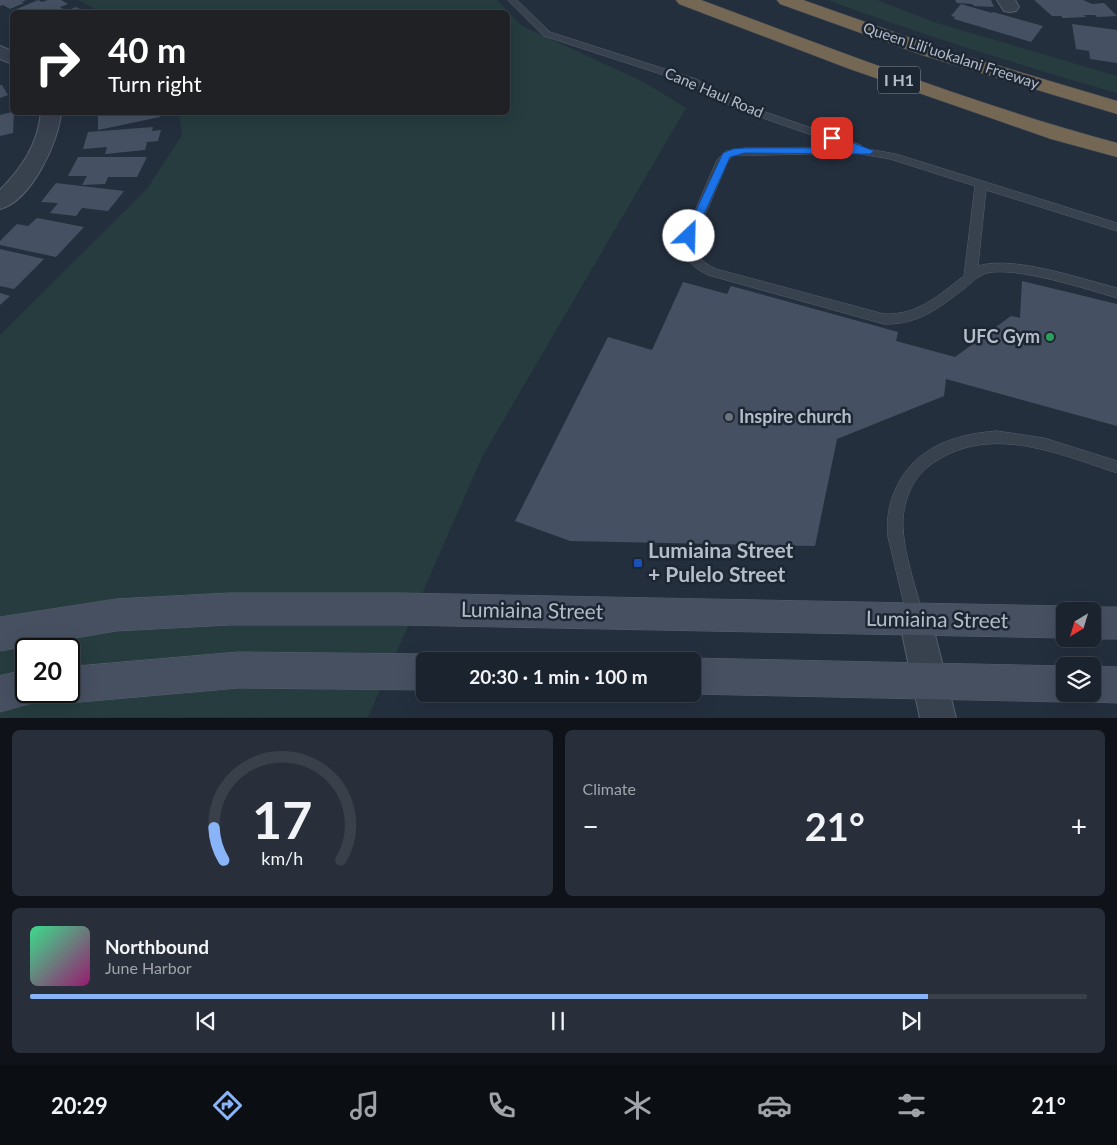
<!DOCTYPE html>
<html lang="en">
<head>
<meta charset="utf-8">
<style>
	body { margin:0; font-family:Lato,sans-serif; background:#282f3a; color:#f1f3f6; height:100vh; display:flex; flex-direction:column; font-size:19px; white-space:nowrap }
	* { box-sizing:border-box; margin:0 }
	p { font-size:16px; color:#a0a4aa }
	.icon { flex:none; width:28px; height:28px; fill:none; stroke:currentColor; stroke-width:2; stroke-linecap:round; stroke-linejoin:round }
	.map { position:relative; height:718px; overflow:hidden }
	.sheet { display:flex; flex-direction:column; gap:12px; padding:12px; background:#0f1319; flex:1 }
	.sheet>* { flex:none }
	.hud { position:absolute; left:10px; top:10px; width:500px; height:105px; border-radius:8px; box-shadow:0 5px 20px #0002,0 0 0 1px #39404a; background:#202124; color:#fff; overflow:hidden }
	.needle { width:32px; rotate:218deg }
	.controls { position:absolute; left:1056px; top:602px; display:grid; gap:10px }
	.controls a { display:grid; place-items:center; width:45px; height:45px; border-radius:8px; background:#1b232e; box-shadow:0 5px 20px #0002,0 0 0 1px #39404a; font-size:25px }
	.speed { position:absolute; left:15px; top:638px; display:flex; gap:10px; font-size:25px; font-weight:700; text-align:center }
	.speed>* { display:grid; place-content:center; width:65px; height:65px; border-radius:50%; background:#1b232e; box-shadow:0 5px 20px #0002,0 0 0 1px #39404a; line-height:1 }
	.speed .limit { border:2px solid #111; border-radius:8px; background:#fff; color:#111 }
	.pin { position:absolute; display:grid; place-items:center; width:42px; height:42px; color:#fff; margin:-21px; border-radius:10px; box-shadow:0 2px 8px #0006 }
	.me { position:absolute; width:55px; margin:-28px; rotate:24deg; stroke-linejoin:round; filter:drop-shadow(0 0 4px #0008) }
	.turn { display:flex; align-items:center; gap:18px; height:105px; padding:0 15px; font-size:22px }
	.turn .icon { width:65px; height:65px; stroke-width:2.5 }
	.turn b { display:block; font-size:35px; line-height:42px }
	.big { font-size:38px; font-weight:700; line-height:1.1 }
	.sheet .tile { flex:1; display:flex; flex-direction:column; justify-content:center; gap:8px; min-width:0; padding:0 18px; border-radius:8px; background:#282f3a }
	.sheet .dial { align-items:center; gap:0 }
	.dial svg { height:130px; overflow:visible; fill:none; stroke:#39404a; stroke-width:7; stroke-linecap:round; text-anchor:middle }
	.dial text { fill:#f1f3f6; stroke:none }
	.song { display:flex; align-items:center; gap:15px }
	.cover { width:60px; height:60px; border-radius:8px; background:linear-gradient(135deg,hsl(150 70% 55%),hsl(320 70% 35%)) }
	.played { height:5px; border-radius:2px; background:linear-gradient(90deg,#8ab4f8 85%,#39404a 85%) }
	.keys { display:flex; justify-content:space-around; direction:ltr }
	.heat { display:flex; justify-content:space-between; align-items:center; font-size:28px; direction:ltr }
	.sheet .tiles { flex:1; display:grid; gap:12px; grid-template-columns:1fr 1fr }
	.tile:last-child { grid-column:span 2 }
	.trip { position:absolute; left:416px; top:652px; width:285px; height:50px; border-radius:8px; background:#1b232e; box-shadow:0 5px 20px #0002,0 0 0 1px #39404a; font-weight:700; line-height:50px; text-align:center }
	.tab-bar { display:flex; height:80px; justify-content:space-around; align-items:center; background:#0b0e12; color:#a0a4aa }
	.tab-bar .icon { width:35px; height:35px }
	.tab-bar .active { color:#8ab4f8 }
	.tab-bar b { font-size:22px; color:#f1f3f6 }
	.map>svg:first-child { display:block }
</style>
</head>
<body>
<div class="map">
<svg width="1117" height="718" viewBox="0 0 1117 718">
	<rect width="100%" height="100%" fill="#242f3e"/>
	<g fill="#263c3f" fill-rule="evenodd">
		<path d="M78,0H497L522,26L644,82L686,108L482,457L368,717L0,718V335L147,189L182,135L179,113L508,112V12H101ZM26,649H69V691H26Z"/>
		<path d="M827,0H877L934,22L1117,76V93C1019,65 922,35 827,0Z"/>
	</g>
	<g fill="#455162">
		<polygon points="0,0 26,0 22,2 24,3 10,9 3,5 0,6"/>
		<polygon points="38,0 42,2 48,0 61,0 68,4 60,7 63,9 55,12 14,12 12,11"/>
		<polygon points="955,0 991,0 994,7 974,6 972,4 957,3"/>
		<polygon points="1034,0 1083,0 1092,4 1104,3 1117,16 1097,17 1095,15 1084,15 1086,17 1063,18 1061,16 1052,16"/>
		<polygon points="961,4 992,13 993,12 1043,26 1031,42 954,19 955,17 951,16"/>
		<polygon points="76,7 86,12 63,12"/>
		<polygon points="1072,24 1117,30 1117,63 1090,59 1089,51 1076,49"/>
		<polygon points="0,85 2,85 8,95 0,98"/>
		<polygon points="12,112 14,112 13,133 0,136 0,115"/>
		<polygon points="105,112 160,112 160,117 98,130 98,115 105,114"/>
		<polygon points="153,127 152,131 161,130 158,141 147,142 145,150 105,154 107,147 83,149 88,132"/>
		<polygon points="78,157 147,157 137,177 108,177 105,184 82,185 87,176 68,176"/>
		<polygon points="56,183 124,191 108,211 82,208 76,216 50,213 58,203 41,202"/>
		<polygon points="37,218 84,227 56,257 0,245 0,241 17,224 28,226"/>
		<polygon points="0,249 44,259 14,289 0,286"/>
		<polygon points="1022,281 1117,304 1117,426 946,379 944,396 837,439 815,546 570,541 515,521 608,337 652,350 683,282 727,294 731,286 898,332 896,341 955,357 1011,316 1020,318"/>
		<polygon points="0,293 10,296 0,305"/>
	</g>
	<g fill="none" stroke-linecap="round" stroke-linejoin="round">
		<g stroke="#565f6c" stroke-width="1">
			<g id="lane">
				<path d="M508,0H517L550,32L696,79L742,104L861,145L862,148L896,154L1117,223V231L986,190L978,266C1013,255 1081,279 1117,288V298C1087,289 1015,266 987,273C979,275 971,283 965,288C939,308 918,325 884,324L708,275C694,268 683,259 681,243L717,160L726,151L745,148L846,147L734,108L688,83L544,36ZM855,153L890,159L975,186L964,276C937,296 919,315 884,314L716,269C704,263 695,257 693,243L728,161L733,156Z"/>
				<path d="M997,431L1044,438L1117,461V473C1056,453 987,422 929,466C911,480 902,504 903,527C904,556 917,590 924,619L921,625L915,627L909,625L888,537C886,520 889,503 896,488C915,447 955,434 997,431Z"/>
			</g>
		</g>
		<g stroke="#565f6c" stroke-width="2">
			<g id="street">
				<polygon points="997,0 1015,0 1019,7 1016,11 1010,12 1004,11"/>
				<polygon points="0,46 12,51 12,64 0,59"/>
				<path d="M41,112H61C59,142 31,201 0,209V190C22,168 38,144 41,112Z"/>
				<polygon points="915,603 927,608 931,619 956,718 920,718 899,619 903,608"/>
			</g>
		</g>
		<g stroke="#565f6c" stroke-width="1">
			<g id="secondary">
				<polygon points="229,593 400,593 1065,606 1078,611 1065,611 1065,638 400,625 229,625 116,631 0,651 0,617 116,599"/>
				<polygon points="1092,607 1117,607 1117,639 1090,639 1092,639 1092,611 1080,611"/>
				<polygon points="239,652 425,654 438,661 425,661 425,690 239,688 69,703 56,698 53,691 69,691 69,667"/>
				<polygon points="692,658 1065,666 1065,694 1092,694 1091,666 1117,667 1117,703 1092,702 1078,695 1065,702 692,694 692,661 684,661"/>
				<polygon points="26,670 26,691 43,691 39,701 0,712 0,676"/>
			</g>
		</g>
		<g stroke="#434c59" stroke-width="1">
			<g id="highway">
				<path d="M676,0H701C838,51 976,105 1117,143V157L1051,139L847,68L679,4Z"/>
				<polygon points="777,0 803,0 939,48 1117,101 1117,114 925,56 780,4"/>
			</g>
		</g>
		<use href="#lane" fill="#38414e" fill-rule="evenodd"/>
		<use href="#street" fill="#38414e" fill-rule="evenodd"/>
		<use href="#secondary" fill="#465061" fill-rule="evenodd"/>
		<use href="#highway" fill="#746855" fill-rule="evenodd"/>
	</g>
	<polygon fill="#1a73e8" stroke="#114b97" points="832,135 874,151 870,154 745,153 730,157 694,236 693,238 686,238 684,236 723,153 733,149 745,148 853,148 829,140 828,138"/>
	<circle fill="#2e9e5b" stroke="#1d2633" stroke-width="2" cx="1050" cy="337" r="5"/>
	<circle fill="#6b7280" stroke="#1d2633" stroke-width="2" cx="729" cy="417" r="5"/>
	<rect fill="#1a4fb4" stroke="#1d2633" stroke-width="2" x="633" y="558" width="10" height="10" rx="2.5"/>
	<g text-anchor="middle" stroke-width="5" stroke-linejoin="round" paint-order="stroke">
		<g font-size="15" fill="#b4bcc9" stroke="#1d2633">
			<text transform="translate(951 56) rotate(18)" y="5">Queen Liliʻuokalani Freeway</text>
			<text transform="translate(714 93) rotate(23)" y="5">Cane Haul Road</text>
		</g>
		<rect fill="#1d2633" stroke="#878f9c" stroke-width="1" x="878" y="66.5" width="42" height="27" rx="4"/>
		<g font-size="16" font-weight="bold" fill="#b4bcc9">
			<text x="899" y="86">I H1</text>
		</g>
		<g font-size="18" font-weight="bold" fill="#b4bcc9" stroke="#1d2633" text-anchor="end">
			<text x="1040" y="343">UFC Gym</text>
			<text x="739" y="423" text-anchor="start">Inspire church</text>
		</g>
		<g font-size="21" font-weight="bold" fill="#b4bcc9" stroke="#1d2633" text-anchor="start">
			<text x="648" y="558">Lumiaina Street<tspan x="648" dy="24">+ Pulelo Street</tspan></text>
		</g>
		<g font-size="21" fill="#b4bcc9" stroke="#1d2633">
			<text transform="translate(532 611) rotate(1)" y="7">Lumiaina Street</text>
			<text transform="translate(937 620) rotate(1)" y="7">Lumiaina Street</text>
		</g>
	</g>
</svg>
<div class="controls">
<a><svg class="needle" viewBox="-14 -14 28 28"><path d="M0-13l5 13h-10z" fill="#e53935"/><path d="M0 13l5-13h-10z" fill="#a0a4aa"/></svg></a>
<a><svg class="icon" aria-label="layers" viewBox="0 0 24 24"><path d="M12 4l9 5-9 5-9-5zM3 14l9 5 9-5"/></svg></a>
</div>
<div class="speed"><div class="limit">20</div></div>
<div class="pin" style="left:832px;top:138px;background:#d93025"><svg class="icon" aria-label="arrive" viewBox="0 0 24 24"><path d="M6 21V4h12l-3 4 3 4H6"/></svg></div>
<svg class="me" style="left:689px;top:236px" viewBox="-20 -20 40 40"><circle r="19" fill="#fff"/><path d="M0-13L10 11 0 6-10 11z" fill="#1a73e8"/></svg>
<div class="trip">20:30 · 1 min · 100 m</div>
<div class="hud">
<div class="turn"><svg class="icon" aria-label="right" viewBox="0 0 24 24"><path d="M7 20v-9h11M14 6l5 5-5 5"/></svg><div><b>40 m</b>Turn right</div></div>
</div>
</div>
<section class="sheet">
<div class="tiles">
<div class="tile dial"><svg viewBox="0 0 100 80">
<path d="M14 69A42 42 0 1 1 86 69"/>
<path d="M14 69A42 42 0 0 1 8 49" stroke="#8ab4f8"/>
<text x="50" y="56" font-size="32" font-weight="700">17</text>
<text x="50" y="72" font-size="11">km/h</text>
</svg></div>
<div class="tile"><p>Climate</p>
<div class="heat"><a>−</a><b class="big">21°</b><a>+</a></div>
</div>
<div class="tile">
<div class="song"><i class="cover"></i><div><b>Northbound</b><p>June Harbor</p></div></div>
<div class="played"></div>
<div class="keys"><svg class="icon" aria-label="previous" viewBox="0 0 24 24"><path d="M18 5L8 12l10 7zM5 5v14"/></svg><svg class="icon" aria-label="pause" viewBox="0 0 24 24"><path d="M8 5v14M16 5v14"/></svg><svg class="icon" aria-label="next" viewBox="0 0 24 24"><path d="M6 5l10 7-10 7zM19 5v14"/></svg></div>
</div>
</div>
</section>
<nav class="tab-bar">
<b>20:29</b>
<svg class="icon active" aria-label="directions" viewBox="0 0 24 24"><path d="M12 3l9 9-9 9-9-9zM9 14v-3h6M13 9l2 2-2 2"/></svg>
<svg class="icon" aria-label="music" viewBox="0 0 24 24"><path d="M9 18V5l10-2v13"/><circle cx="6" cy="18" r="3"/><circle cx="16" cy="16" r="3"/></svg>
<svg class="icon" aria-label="phone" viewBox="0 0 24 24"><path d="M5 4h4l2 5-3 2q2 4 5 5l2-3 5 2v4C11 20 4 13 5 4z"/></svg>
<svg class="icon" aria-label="climate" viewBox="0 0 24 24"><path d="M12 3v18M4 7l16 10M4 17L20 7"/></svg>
<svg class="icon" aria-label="car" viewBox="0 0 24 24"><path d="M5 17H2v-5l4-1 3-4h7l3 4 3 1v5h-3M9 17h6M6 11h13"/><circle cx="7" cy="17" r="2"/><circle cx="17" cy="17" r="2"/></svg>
<svg class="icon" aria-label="filters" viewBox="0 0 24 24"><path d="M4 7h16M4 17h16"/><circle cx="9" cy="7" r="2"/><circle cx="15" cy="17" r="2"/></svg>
<b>21°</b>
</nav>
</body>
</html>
